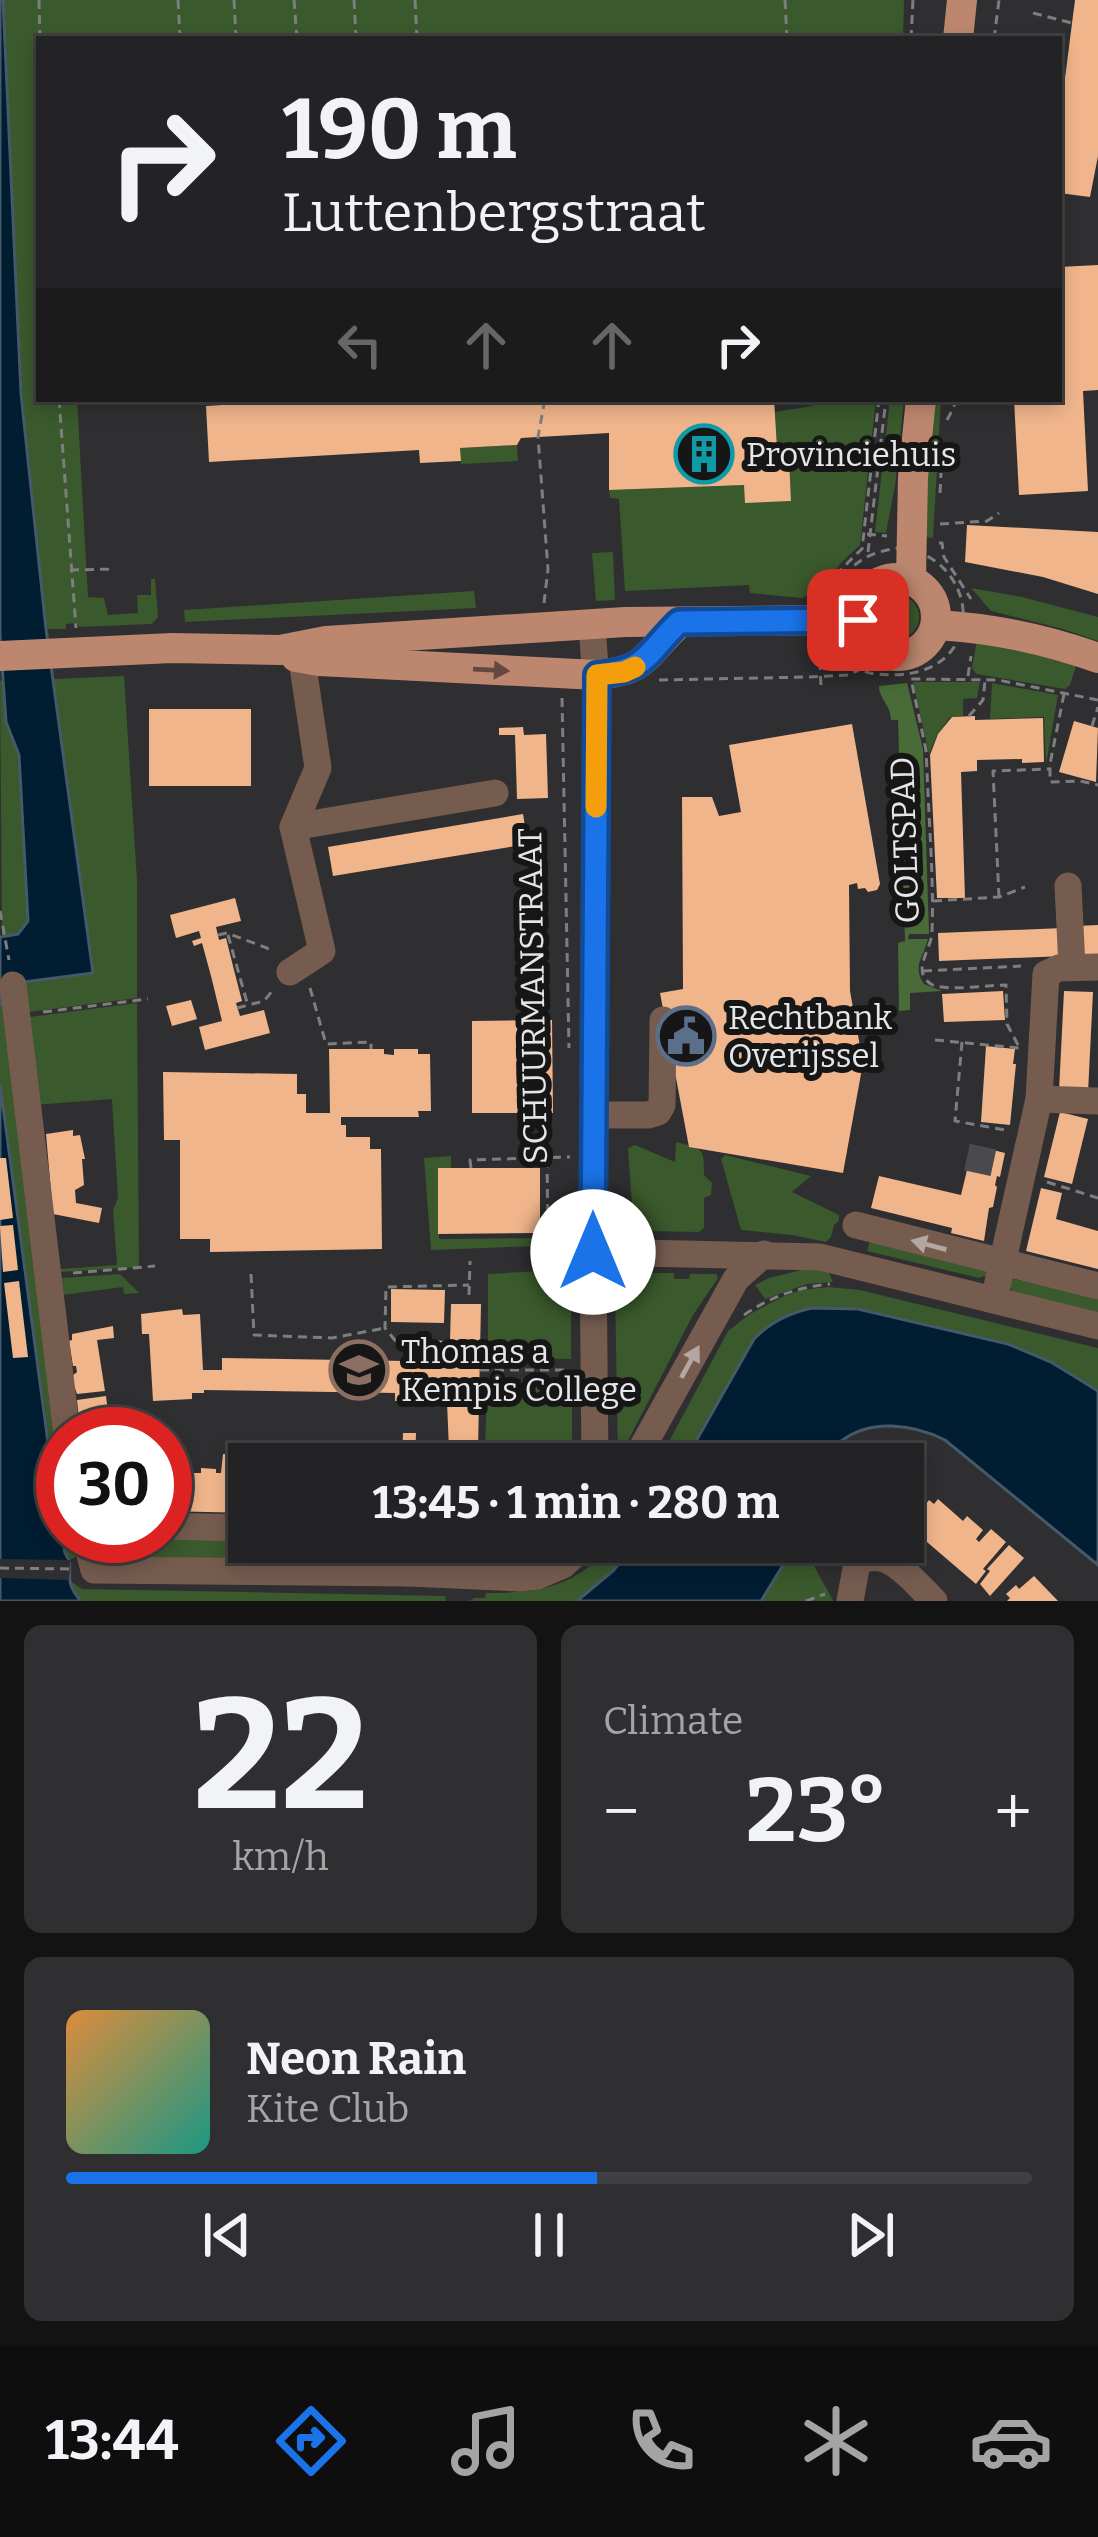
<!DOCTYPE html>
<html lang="en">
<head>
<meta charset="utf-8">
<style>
	body { margin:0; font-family:Bitter,serif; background:#2f2f31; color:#f1f3f6; height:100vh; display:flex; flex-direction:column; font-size:45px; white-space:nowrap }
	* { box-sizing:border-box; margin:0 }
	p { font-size:39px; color:#a3a4a6 }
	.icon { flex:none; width:66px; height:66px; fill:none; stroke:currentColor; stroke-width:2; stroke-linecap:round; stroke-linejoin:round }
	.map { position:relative; height:1601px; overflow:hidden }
	.sheet { display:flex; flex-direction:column; gap:24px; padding:24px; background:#131314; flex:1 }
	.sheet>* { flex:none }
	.guide { position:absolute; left:36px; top:36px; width:1026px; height:366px; border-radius:0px; box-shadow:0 6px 18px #0003,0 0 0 3px #403f41; background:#232224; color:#f1f3f6; overflow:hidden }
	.speed { position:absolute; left:36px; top:1407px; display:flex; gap:24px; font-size:60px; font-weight:700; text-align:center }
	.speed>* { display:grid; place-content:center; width:156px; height:156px; border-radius:50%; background:#232224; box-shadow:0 6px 18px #0003,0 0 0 3px #403f41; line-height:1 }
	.speed .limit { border:18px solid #d22; background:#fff; color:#111 }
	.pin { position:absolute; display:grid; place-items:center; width:102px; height:102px; color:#fff; margin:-51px; border-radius:24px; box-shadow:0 6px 18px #0006 }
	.me { position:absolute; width:132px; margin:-66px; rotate:0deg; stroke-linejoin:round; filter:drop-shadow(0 0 9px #0008) }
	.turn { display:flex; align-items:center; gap:42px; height:252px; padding:0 48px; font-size:54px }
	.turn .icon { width:156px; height:156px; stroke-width:2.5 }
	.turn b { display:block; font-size:84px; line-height:102px }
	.lanes { display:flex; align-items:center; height:114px; padding:0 48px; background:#0003; justify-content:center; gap:60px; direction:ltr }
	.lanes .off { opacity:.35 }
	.big { font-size:90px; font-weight:700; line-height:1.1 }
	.sheet .card { flex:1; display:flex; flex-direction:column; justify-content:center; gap:18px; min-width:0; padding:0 42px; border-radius:18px; background:#2f2f31 }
	.sheet .dial { align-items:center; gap:0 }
	.dial b { font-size:156px; line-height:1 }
	.song { display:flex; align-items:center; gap:36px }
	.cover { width:144px; height:144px; border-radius:18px; background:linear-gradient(135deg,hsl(30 70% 55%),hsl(170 70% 35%)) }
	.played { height:12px; border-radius:6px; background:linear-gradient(90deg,#1a73e8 55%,#403f41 55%) }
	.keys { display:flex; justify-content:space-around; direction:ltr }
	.heat { display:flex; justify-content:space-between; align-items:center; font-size:66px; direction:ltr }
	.sheet .tiles { flex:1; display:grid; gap:24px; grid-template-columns:1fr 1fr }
	.card:last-child { grid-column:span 2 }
	.trip { position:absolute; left:228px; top:1443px; width:696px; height:120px; border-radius:0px; background:#232224; box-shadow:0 6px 18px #0003,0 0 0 3px #403f41; font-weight:700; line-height:120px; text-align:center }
	.tab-bar { display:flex; height:192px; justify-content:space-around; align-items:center; background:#0e0e0e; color:#a3a4a6 }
	.tab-bar .icon { width:84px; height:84px }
	.tab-bar .selected { color:#1a73e8 }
	.tab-bar b { font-size:54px; color:#f1f3f6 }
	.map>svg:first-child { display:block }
</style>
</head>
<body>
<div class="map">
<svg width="1098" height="1601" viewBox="0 0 1098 1601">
	<rect width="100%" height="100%" fill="#2f2e30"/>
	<g fill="#3a592c">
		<polygon points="0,0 904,0 903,39 39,39 39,399 77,399 88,597 104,598 108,615 138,613 137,595 151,595 151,579 155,579 158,617 152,624 79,627 77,623 66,624 66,629 46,629 46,626 0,627"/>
		<polygon points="825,399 876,399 860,545 840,564 831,577 803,598 750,593 749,585 625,591 619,499 610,498 609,490 744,485 746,503 791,501 789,458 799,458 777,447 775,412 812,406"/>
		<polygon points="890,399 904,399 895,486 886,533 875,532"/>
		<polygon points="926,399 941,399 933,538 919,536"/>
		<polygon points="517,445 518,461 461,464 460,448"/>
		<polygon points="613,552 615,600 596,601 592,553"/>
		<polygon points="971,588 1022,597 1098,617 1098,641 1063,629 991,611"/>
		<polygon points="474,591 476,608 185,622 184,610"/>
		<circle cx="897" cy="617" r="22"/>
		<polygon points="977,639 1077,663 1070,685 1065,689 976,674 972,668"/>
		<polygon points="124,676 137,880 137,998 21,1013 19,982 92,972 53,679"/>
		<polygon points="4,680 6,722 19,754 28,921 19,934 2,937 0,681"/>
		<polygon points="913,682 980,682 977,698 963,699 963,716 950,717 937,735 929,754"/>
		<polygon points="992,683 1058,695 1046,764 1044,717 990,719"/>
		<polygon points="3,1003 63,1448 63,1536 79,1536 83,1552 70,1560 65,1553 0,1084 0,1005"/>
		<polygon points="137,1003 139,1267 60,1272 60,1269 117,1265 113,1210 118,1198 112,1099 34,1105 22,1018"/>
		<path d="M676,1142C703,1149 704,1147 704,1175L712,1183L711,1195L704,1198V1228L699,1232L645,1231L633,1219L628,1148L635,1145L675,1162Z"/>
		<polygon points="725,1155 811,1176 792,1192 839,1215 839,1221 834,1225 831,1237 826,1242 792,1235 741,1230 721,1159"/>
		<polygon points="451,1156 451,1168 438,1169 439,1239 537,1238 537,1246 431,1250 424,1158"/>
		<polygon points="872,1233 981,1260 990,1279 984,1276 979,1278 867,1251"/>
		<polygon points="806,1269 828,1271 833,1282 807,1284 765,1299 755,1285 769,1278"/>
		<polygon points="556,1270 571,1284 571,1359 488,1357 488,1274"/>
		<polygon points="641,1273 674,1273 674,1279 689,1279 690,1274 716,1274 718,1278 693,1315 618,1460 615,1289"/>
		<polygon points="120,1274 139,1293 124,1294 123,1287 63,1295 61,1278"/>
		<polygon points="1009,1278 1098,1297 1098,1315 1016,1294 1011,1289"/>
		<polygon points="829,1287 860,1290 1098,1348 1098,1391 1051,1362 1007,1344 858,1309 812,1308 789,1314 754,1339 683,1464 657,1464 728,1331 750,1314 784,1296 801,1290"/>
		<polygon points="572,1380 572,1464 548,1464 547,1457 485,1453 487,1381"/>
		<polygon points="249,1535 249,1542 306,1542 307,1551 398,1552 402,1565 110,1564 109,1546 115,1536"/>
		<path d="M433,1542H560C524,1568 475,1559 433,1558Z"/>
		<path d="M613,1542H637L613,1571L576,1601H467L472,1600L473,1598H485L486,1593C540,1593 578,1587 613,1542Z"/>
		<path d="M793,1542H807C809,1564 824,1581 833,1601H761L788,1557Z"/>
		<polygon points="69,1580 82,1589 445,1596 446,1601 81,1601 71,1590"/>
	</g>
	<path fill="#486b37" d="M907,683L923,749L929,932V934H909L908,939H928C923,958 912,966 924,984L942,991L910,993V1010L899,1011L898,943L905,941L898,720H891C891,705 879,699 879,686Z"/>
	<g fill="#001d32" stroke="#455968" stroke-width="3">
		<polygon points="0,0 3,0 21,394 46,629 93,973 8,984 3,1004 0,1005 0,937 18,934 28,921 19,755 6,722 0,636"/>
		<path d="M0,1084L52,1472L65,1553C77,1571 60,1578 81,1601H0Z"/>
		<path d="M812,1308L858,1309L1008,1344L1051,1362L1098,1391V1565L945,1440C913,1424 870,1418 840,1442C832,1447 826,1457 819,1464H683L754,1339C770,1322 789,1313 812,1308Z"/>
		<polygon points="637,1542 793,1542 788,1557 761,1601 577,1601 613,1571"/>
	</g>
	<polygon fill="#2f2e30" points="0,1559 70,1560 69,1580 0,1578"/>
	<g fill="#f0b58b">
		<polygon points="1075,0 1098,0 1098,156 1090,197 1059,193 1059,125"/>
		<polygon points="1098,265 1098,390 1083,391 1088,491 1019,495 1014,399 1059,399 1059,267"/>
		<polygon points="256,399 774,399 777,447 799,446 799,458 789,458 791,501 745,503 744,485 609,490 609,433 521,438 517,445 460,448 461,461 420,463 419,450 209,462 206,406 256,403"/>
		<polygon points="967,525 1098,532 1098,594 1043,577 965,562"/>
		<rect x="149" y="709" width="102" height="77"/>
		<polygon points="975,716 975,720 1043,718 1044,762 1022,763 1022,759 977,760 977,771 961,772 965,898 937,898 930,755 938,734 952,717"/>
		<polygon points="1074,721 1098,728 1096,782 1059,772"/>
		<polygon points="852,724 880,884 877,890 868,892 865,888 858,889 857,883 849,885 850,991 863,1063 843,1173 689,1147 660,993 683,989 682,797 712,797 719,816 741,812 729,745"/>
		<polygon points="523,727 524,735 546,734 548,798 517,799 515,735 499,735 499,728"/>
		<polygon points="523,814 528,844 333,876 328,847"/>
		<polygon points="235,898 241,921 216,927 219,940 226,938 234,970 242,1001 236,1003 240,1016 264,1010 270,1033 205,1050 199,1027 222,1021 211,976 202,943 194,946 192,941 201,938 199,931 176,938 170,915"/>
		<polygon points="1098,925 1098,954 1078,955 1077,926"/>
		<polygon points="1063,928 1065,956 939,961 938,933"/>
		<polygon points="1003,991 1005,1020 944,1022 942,994"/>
		<polygon points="1064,991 1093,992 1088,1093 1059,1091"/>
		<polygon points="191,1000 197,1019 172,1026 166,1006"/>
		<polygon points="552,1020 553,1113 472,1113 472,1021"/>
		<polygon points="986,1046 1015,1049 1013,1064 1016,1064 1010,1125 981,1122"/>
		<polygon points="329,1049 384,1049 384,1054 394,1055 394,1049 418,1049 418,1054 430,1054 431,1111 418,1111 419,1117 341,1117 341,1125 346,1125 346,1137 370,1137 370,1149 381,1149 382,1249 210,1252 210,1239 180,1239 180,1140 164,1140 163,1072 297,1074 297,1094 306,1094 306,1113 330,1113"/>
		<polygon points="1060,1112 1088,1119 1072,1184 1044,1177"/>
		<polygon points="73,1130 73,1136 80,1135 85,1159 82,1159 84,1185 75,1190 76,1203 102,1208 99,1223 53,1214 46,1134"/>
		<polygon points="973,1145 1005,1153 1000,1177 997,1176 995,1185 997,1187 993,1207 989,1208 984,1241 951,1233 952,1228 871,1208 879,1176 961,1195"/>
		<polygon points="0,1158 6,1158 13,1218 0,1220"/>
		<polygon points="438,1168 540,1168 540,1233 438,1234"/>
		<polygon points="1041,1188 1062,1193 1056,1219 1098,1231 1098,1269 1026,1251"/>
		<polygon points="13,1225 18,1270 3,1272 0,1226"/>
		<polygon points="19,1281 28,1357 13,1358 4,1283"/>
		<polygon points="391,1289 445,1290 444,1323 391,1322"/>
		<polygon points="451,1304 481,1304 478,1451 473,1450 473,1464 441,1464 442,1449 449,1449 447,1402 407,1401 407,1393 402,1393 401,1401 395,1401 395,1393 204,1390 204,1393 192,1393 192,1399 153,1401 149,1334 142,1334 141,1314 182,1309 183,1315 200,1314 203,1370 222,1370 222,1358 407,1361 407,1340 450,1341"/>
		<polygon points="113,1326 114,1338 97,1340 105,1391 77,1394 71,1377 77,1372 76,1366 73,1366 69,1341 72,1340 72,1334"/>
		<polygon points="106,1396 109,1419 79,1419 77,1400"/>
		<polygon points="122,1422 122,1434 115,1434 115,1432 94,1433 93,1423"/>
		<polygon points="403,1433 416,1433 415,1464 402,1464"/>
		<polygon points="223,1454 227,1454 226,1479 249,1479 249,1513 165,1511 165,1479 169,1479 169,1468 179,1469 178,1479 184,1479 184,1473 201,1473 201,1468 216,1469 216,1473 221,1473"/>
		<polygon points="903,1498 913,1501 912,1505 923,1508 929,1500 934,1504 938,1499 963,1521 967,1516 983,1530 976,1539 979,1542 991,1529 1006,1542 983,1569 986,1571 976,1584 920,1536 923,1533 920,1530 917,1529 913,1546 903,1543"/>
		<polygon points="1009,1545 1024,1558 990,1596 980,1584 990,1571 987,1569"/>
		<polygon points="1034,1576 1058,1601 1007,1601 1010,1598 1006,1594 1016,1585 1019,1589"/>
	</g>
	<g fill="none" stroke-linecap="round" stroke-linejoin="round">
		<polyline stroke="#4a494b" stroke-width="27" stroke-dasharray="27 14" stroke-linecap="butt" points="967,1157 1004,1165"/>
		<g stroke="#7e7d7f" stroke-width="3" stroke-dasharray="9 6" stroke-linecap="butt">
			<polyline points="39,0 40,39"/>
			<polyline points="178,0 180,39"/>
			<polyline points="234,0 236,39"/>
			<polyline points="294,0 297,39"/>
			<polyline points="354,0 356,39"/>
			<polyline points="415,0 417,39"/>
			<polyline points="785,0 787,39"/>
			<polyline points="1033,13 1072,23"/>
			<polyline points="911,39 913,0"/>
			<polyline points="994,39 999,0"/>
			<polyline points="59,399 76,628"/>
			<polyline points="947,420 954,407 955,399"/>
			<polyline points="940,493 941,473"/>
			<polyline points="940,524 987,521 999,513"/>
			<polyline points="867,534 887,536"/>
			<polyline points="939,543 942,543 944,557 971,599"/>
			<path d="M899,548C983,555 994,687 876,674C822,668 821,593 856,564C868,554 884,550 899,548Z"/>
			<polyline points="868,552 886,399"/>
			<polyline points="70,570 115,569"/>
			<path d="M814,596C832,581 845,564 862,549L879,399"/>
			<polyline points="544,603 548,569 538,437 545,399"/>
			<polyline points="819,646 821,686"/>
			<polyline points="968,676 971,656"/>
			<polyline points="659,680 809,677 847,675 859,670"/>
			<polyline points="1064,694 1050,764 1050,782 1080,781 1098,785"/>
			<polyline points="562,698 569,1048"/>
			<polyline points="969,716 983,700 985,681"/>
			<polyline points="1092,726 1098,707"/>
			<polyline points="999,897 993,771 1050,769"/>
			<polyline points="933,901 999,897 1025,887"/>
			<polyline points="0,911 9,960"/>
			<polyline points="218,935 227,933 267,948 272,953"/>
			<polyline points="228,935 248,1006"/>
			<polyline points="923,971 1021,966"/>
			<polyline points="310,988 326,1044 371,1042 371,1049"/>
			<polyline points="237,1008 264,1001 273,990"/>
			<polyline points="43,1012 148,999"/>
			<polyline points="935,1040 1019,1048"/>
			<polyline points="962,1042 955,1121 1005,1130"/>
			<path d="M1018,1045L1007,1024L1006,985C989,985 944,992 931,984C911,971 931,950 932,933C934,879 929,825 927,771L926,750L911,679L998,680L1098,700"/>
			<polyline points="547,1159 548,1240 566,1240"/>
			<polyline points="471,1168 470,1160 570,1157"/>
			<polyline points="1047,1182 1098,1198"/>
			<polyline points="73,1273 155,1266"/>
			<polyline points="251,1274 254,1335 332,1338 385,1328"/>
			<polyline points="469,1295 470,1261"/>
			<path d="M744,1315C770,1297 798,1287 830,1284"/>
			<polyline points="407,1350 402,1349 385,1328 386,1287 469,1285"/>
			<polyline points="480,1370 568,1370"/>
			<polyline points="424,1464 424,1456 441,1456"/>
			<polyline points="0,1568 70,1569"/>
			<polyline points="806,1601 825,1594"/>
		</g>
		<g stroke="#765c4f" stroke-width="27">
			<polyline points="592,624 597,698 593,1252 595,1464"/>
			<polyline points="293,827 495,793"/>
			<polyline points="1068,886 1072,967"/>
			<polyline points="290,972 322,951 293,827 318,768 302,660"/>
			<polyline points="13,985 67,1434"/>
			<polyline points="1039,1099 1098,1101"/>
			<polyline points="594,1115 648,1115 658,1112 662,1105 663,1020"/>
			<polyline points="856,1225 1098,1286"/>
			<polyline points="593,1252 820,1257 1098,1326"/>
			<polyline points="994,1300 1039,1099 1046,974 1059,968 1098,967"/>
			<polyline points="633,1464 736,1279 764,1254"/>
			<polyline points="165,1526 249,1528"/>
			<polyline points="85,1536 94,1570 408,1573 519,1578 537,1576 563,1565 588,1542"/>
			<polyline points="404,1542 408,1554 408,1573"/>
			<path d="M850,1601L857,1563C887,1543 913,1581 934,1601"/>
		</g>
		<g stroke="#bc876e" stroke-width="30">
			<polyline points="958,39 962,0"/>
			<circle cx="897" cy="617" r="39"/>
			<polyline points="911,579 913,477 921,399"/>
			<path d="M936,625C992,628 1045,639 1098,658"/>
			<polyline points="0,656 172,648 280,650 326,641 625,622 858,620"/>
			<path d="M296,657L319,661L597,675C648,670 645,655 679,623"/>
		</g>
	</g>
	<defs><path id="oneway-solid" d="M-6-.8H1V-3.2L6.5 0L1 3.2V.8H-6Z" transform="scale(3)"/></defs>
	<use fill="#61493e" href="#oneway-solid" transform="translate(491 670) rotate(3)"/>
	<g fill="#b4a7a3">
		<use href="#oneway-solid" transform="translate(929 1245) rotate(-165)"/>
		<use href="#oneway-solid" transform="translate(690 1362) rotate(-61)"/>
	</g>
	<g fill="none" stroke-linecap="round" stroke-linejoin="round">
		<g stroke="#114b97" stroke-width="30">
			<path id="route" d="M593,1252L597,675C648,670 645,655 679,622L858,620"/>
		</g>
		<use href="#route" stroke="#1a73e8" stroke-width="21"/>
		<polyline stroke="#f59e0b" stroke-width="21" points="596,807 597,675 624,672 635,667"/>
	</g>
	<defs>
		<g id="building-ring" transform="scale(3)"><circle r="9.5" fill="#171617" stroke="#0f9aa8" stroke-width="1.5"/><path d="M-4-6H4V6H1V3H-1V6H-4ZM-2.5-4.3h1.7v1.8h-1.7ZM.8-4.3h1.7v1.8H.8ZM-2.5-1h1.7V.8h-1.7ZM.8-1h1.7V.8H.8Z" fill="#0f9aa8"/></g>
		<g id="civic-ring" transform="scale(3)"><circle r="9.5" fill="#171617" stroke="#5c6f8a" stroke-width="1.5"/><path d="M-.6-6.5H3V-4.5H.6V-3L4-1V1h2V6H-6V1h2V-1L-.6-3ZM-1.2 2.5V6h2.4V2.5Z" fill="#5c6f8a"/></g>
		<g id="school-ring" transform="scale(3)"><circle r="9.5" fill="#171617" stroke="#8d6e63" stroke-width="1.5"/><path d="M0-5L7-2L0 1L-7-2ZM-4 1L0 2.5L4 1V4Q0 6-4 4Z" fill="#8d6e63"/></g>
	</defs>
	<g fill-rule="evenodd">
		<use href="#building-ring" x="704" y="454"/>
		<use href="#civic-ring" x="686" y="1036"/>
		<use href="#school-ring" x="359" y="1370"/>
	</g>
	<g text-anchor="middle" stroke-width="12" stroke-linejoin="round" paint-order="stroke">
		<g font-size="33" fill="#e6e5e7" stroke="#171617" text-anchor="start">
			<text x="746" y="466">Provinciehuis</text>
			<text x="728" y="1029">Rechtbank<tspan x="728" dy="38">Overijssel</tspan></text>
			<text x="401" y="1363">Thomas a<tspan x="401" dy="38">Kempis College</tspan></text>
		</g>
		<g font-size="33" fill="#e6e5e7" stroke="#171617">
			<text transform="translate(904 840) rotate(-92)" y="12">GOLTSPAD</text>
			<text transform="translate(532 996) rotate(-91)" y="12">SCHUURMANSTRAAT</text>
		</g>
	</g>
</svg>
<div class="speed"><div class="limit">30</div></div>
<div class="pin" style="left:858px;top:620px;background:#d93025"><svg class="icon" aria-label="arrive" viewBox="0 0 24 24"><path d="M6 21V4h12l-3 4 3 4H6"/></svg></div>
<svg class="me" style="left:593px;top:1252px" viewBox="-20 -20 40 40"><circle r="19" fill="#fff"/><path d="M0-13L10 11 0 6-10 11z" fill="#1a73e8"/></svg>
<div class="trip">13:45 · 1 min · 280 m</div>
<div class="guide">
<div class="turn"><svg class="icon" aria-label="right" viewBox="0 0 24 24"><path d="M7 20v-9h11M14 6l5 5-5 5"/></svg><div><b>190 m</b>Luttenbergstraat</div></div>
<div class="lanes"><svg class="icon off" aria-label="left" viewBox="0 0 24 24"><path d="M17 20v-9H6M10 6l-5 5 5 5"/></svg><svg class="icon off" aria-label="ahead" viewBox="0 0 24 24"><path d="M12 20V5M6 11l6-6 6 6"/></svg><svg class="icon off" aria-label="ahead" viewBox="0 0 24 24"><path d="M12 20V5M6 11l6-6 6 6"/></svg><svg class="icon" aria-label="right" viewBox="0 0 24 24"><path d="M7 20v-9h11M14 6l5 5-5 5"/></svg></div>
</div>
</div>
<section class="sheet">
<div class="tiles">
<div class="card dial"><b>22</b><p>km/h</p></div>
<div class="card"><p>Climate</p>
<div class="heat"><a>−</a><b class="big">23°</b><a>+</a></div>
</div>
<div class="card">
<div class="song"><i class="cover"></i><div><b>Neon Rain</b><p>Kite Club</p></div></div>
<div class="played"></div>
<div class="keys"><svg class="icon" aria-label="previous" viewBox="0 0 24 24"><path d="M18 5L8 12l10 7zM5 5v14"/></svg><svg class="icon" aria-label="pause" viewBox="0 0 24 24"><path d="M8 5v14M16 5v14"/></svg><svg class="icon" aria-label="next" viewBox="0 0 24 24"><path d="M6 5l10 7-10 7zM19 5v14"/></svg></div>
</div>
</div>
</section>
<nav class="tab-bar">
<b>13:44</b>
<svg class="icon selected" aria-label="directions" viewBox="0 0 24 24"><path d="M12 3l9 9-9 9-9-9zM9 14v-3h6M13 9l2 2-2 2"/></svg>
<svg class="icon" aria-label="music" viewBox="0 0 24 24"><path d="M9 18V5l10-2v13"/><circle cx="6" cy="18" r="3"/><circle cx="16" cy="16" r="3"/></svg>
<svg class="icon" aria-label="phone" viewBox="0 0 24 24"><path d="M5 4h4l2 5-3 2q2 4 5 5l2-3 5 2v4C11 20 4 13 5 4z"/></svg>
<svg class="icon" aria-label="climate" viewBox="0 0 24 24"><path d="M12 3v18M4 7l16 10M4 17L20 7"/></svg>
<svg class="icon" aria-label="car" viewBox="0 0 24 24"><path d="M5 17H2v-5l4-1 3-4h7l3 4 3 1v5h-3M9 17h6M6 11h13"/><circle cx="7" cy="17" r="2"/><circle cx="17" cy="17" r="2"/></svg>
</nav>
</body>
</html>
